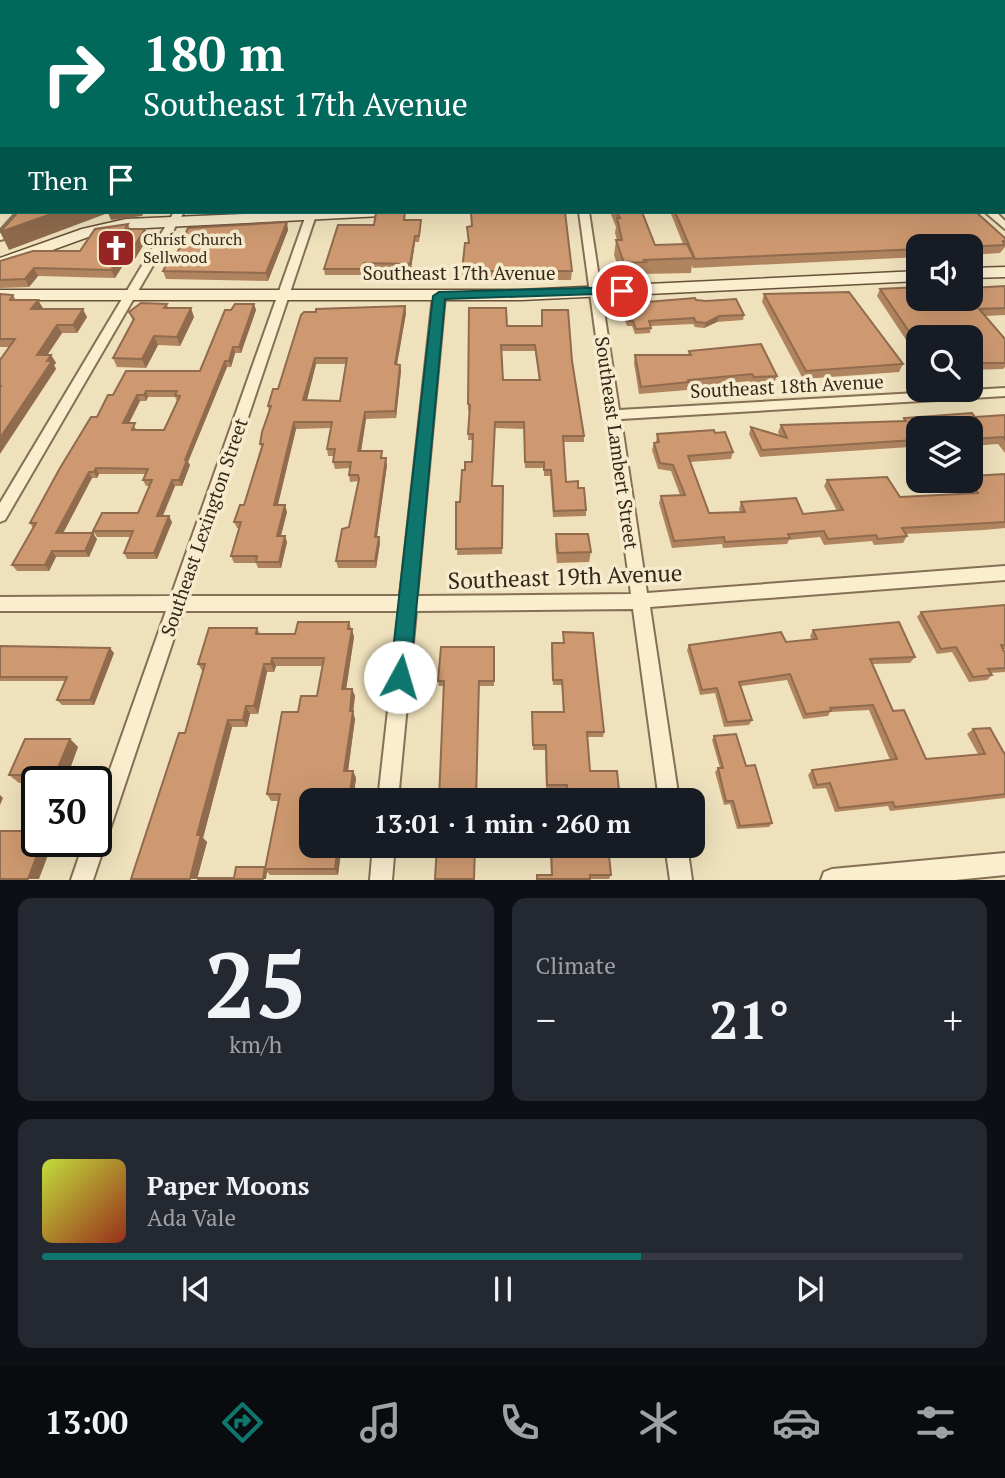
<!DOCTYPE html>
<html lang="en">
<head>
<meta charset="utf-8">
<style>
	body { margin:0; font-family:"PT Serif",serif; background:#242831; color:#f1f3f6; height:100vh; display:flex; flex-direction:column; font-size:26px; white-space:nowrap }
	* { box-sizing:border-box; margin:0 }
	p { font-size:23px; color:#9ea1a6 }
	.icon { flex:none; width:38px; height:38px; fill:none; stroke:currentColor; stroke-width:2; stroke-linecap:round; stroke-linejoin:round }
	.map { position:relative; height:880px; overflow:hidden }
	.side { display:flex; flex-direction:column; gap:18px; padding:18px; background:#0d0f14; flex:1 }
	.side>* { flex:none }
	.hud { position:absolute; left:0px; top:0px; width:1006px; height:214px; box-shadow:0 7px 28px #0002; background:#00695c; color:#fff; overflow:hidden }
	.controls { position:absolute; left:906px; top:234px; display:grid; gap:14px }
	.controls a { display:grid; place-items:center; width:77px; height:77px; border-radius:14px; background:#171b24; box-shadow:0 7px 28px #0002; font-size:35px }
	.speed { position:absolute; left:21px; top:766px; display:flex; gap:14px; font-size:35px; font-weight:700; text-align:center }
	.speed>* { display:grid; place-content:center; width:91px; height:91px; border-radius:50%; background:#171b24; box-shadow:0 7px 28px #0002; line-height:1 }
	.speed .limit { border:4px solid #111; border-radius:10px; background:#fff; color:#111 }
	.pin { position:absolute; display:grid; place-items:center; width:60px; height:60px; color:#fff; margin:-30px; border:4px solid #fff; border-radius:50%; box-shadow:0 2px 7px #0007 }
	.me { position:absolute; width:77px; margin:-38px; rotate:6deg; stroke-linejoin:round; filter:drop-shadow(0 0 5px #0008) }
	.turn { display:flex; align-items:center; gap:24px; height:147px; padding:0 28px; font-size:32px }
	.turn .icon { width:91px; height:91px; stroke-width:2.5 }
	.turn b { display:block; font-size:49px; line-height:60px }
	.then { display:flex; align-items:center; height:66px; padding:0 28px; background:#0003; gap:14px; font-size:26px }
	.big { font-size:52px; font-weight:700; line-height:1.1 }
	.side .tile { flex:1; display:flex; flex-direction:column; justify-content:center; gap:10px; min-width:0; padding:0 24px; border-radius:14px; background:#242831 }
	.side .dial { align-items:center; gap:0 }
	.dial b { font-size:91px; line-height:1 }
	.song { display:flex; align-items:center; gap:21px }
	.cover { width:84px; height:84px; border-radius:10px; background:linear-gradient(135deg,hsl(70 70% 55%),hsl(10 70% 35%)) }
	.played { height:7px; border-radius:4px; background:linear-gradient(90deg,#0f766e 65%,#363941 65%) }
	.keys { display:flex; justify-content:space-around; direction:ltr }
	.heat { display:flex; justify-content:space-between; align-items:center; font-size:38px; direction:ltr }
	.side .tiles { flex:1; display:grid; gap:18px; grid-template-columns:1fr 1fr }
	.tile:last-child { grid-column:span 2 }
	.trip { position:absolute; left:299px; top:788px; width:406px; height:70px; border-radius:14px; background:#171b24; box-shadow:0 7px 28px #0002; font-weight:700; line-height:70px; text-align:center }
	.tab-bar { display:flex; height:112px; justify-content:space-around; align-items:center; background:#090b0e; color:#9ea1a6 }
	.tab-bar .icon { width:49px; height:49px }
	.tab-bar .selected { color:#0f766e }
	.tab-bar b { font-size:32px; color:#f1f3f6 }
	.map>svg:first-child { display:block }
</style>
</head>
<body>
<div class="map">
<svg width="1005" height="880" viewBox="0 0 1005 880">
	<rect width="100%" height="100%" fill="#efe1bc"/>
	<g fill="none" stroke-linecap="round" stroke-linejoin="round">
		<g stroke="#867055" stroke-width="4">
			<g id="street">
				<polygon points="397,0 403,0 396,2"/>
				<rect x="494" y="0" width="6" height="2"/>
				<polygon points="591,0 597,0 598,2 592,2"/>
				<polygon points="697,0 703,0 705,2 698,2"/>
				<polygon points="795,0 801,0 803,2 796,2"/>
				<rect x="1004" y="88" width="1" height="5"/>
				<polygon points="0,91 2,91 0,97"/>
				<polygon points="17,212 27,212 4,239 0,240 0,231"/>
				<polygon points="174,212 184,212 5,520 0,522 0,503"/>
				<polygon points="311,212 316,215 188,596 400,596 433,296 439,293 445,296 417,596 631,594 579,212 589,212 619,410 1005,388 1005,396 621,419 647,593 1005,566 1005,580 650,607 679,800 659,800 633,609 416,611 398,800 378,800 399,611 183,611 93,880 71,880 84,842 96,842 96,809 166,611 0,611 0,597 171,596 306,215"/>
				<polygon points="985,212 996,212 1005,221 1005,229"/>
				<polygon points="373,845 395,845 392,880 370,880"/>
				<polygon points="665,845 687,845 692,880 670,880"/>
				<polygon points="1005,853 1005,875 955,880 821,880 824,872 832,869"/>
			</g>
		</g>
		<g stroke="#685139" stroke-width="3">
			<g id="secondary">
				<rect x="1004" y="180" width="1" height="8"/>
				<polygon points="291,212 389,212 382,216 126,229 91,236 0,269 0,258 82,229 126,219"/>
				<polygon points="1005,267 1005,277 971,278 971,268"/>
				<polygon points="919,271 919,281 521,300 0,300 0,290 521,290"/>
			</g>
		</g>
		<use href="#street" fill="#faeecf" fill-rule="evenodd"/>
		<use href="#secondary" fill="#faeecf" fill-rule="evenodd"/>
	</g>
	<g fill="#b18460" fill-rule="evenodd">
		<polygon points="814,0 1005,0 1005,73 1004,2 816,2"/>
		<polygon points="470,212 572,271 571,280 463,280 462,271 468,243 467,227 472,226"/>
		<polygon points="610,212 642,212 655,245 683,244 671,214 671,212 976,212 1005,238 1005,247 1000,253 971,255 971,247 919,247 919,257 693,268 692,265 691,273 644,274 643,277 622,278 614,255 616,240 617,240 615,233 616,227"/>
		<polygon points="405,220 421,226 419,242 415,242 411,269 365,269 364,275 325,275 324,269 374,225"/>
		<polygon points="128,224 130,229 145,229 148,237 135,259 127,259 115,278 38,276 29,287 0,288 0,261 80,251"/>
		<polygon points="288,230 268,281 166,279 163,271 176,256"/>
		<polygon points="1005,286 1005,315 985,316 1005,339 1005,367 1003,369 971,370 971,338 919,338 919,370 907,370 910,363 918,358 877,296 880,289 919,299"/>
		<polygon points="0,294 13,295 16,300 43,308 42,309 87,317 77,333 62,333 47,355 51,355 56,363 54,365 56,369 9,347 0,347"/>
		<polygon points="764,294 903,364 899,372 803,379 762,302"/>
		<polygon points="696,300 744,315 743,320 717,322 704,328 695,327 693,324 651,326 650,333 635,334 632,326 627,326 621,310 622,304"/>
		<polygon points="167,304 168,308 194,317 180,346 158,345 146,368 117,367 113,358 133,321 129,312"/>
		<path d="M254,304L256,310L241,353H235L231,367H227L188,462L190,465L182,486H175L163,516L172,522L157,559H127L124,553L131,537H97L93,531L138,513L150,486H146L143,480L145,474H99L97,478H92L63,533L97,539L89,557H56L49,571H17L12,565L33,528L30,523L97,417L113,395L200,371L231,310ZM148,397H175L177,401L164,430H138L129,423L140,401H146Z"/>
		<path d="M405,306L406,313L397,364L400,365L401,371L396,418L366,419L361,451L383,458L387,465L377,537H379L380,543L376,568H338L336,561L349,527L359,481L350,482L349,475L350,468L335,469L333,462L334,456H328L327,449L331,428L296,429L278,505L287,512L281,536L287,542L281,568H258L256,563H234L231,556L239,528H237L234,522L244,505L261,447L260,444L269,411L268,406L278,389L301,315ZM316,364H346L340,401L307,400Z"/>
		<path d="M507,326L572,361L584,436V442H563L566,482L578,488L586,510V516L553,517L550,476H544V468H525L524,429L495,428L492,486H503L502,554L457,555L460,502L465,470L472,462L473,440H468L470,411H468V404ZM502,351H535L539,380H503Z"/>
		<polygon points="689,351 777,376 774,383 751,385 750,381 687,387 687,390 639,394 634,363 635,355 688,355"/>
		<polygon points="1005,415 1005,453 998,444 971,446 971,429 919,429 919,455 915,455 910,447 760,457 749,434 751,427 780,436 778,432 781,425 902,422 904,418 975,417"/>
		<polygon points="715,433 733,452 731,459 690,462 709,513 740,512 739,509 741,502 803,514 837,511 824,486 827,480 900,497 970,493 963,483 964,481 971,481 1005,474 1005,528 984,530 906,534 907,536 903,543 874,545 872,541 824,545 820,537 789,540 787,544 753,546 723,548 722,544 672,548 659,503 661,496 680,495 671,471 658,469 652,450 654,443 656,443 657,434"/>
		<polygon points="556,534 591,552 589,562 557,563 555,544"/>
		<polygon points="1005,605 1005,649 1003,649 1005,653 1005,672 990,673 992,675 987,680 969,682 952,652 937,654 917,617 921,612"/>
		<polygon points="349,622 354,637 346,689 352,689 355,696 353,712 355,719 348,771 353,771 356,778 353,800 312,800 312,845 342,845 338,875 270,875 267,872 234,878 266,868 279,801 271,801 267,794 298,712 317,696 322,666 276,666 274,672 267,672 258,714 250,714 247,727 232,727 203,838 207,842 197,879 131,879 185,733 203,672 198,664 257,628 260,634 295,634"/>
		<polygon points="813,630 915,657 910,663 873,664 893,711 926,759 978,754 967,734 973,729 1005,753 1005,798 890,811 888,806 835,812 826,788 813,789 808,775 812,770 890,760 869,710 830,712 828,716 803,719 787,680 741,686 752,720 749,725 724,727 715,693 700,695 687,650 689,645 786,642 812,640 810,636"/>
		<polygon points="563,632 604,732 603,737 587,737 590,771 620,800 567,800 567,790 546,790 545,750 533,750 532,717 563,712 562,685 553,685 551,649 552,643 563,643"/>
		<polygon points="0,646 114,653 94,705 62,705 57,700 65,681 0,681"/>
		<polygon points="494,647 494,686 439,686 438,681"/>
		<polygon points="714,736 746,766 772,823 769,827 737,829 730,804 724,805 715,772 718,768 720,768 712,740"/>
		<polygon points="70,739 78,747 65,782 19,783 9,775"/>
		<polygon points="550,845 608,845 611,875 609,879 536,879 537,875 551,875"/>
	</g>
	<g fill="#906b4e">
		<polygon points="2,69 2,79 0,81 0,70"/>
		<polygon points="2,193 2,207 0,209 0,195"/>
		<polygon points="57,212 144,212 142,216 111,220 108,213 9,250 0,232"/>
		<polygon points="287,222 288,230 268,281 266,273"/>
		<polygon points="145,229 148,237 135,259 131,251"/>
		<polygon points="415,236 415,242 411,269 410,264"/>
		<polygon points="124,251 127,259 115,278 111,270"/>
		<polygon points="34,268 38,276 29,287 25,279"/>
		<polygon points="38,300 43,308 36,317 31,309"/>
		<polygon points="254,304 256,310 241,353 239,347"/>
		<polygon points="405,306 406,313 396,370 395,364"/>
		<polygon points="191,308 194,317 180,346 177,337"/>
		<polygon points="83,309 87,317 77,333 73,325"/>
		<polygon points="719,316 717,322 704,328 706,323"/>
		<polygon points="57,325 62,333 42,363 37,355"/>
		<polygon points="154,336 158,345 146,368 142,359"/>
		<polygon points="233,347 235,353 231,367 229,361"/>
		<polygon points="51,355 56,363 54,365 56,369 0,454 0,438"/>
		<polygon points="315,358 316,364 305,407 303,400"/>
		<polygon points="225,361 227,367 188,462 190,465 182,486 179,480 185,460"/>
		<polygon points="400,365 401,371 396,418 395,411"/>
		<polygon points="146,391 148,397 146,401 144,395"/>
		<polygon points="137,395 140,401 126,429 123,423"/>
		<polygon points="365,412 366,419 360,458 358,451"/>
		<polygon points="294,422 296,429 276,512 274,505"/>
		<polygon points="386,458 387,465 376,543 375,537"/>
		<polygon points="96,468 99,474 97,478 94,472"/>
		<polygon points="89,472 92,478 60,539 56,533"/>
		<polygon points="172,480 175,486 160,522 157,516"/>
		<polygon points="285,505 287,512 279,542 277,536"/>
		<polygon points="169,516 172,522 157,559 154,553"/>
		<polygon points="93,533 97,539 89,557 85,551"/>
		<polygon points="285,536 287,542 281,568 279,562"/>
		<polygon points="379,537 380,543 376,568 375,561"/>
		<polygon points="52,551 56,557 49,571 45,565"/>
		<polygon points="352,629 354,637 345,697 342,689"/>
		<polygon points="110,648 114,653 94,705 90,700"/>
		<polygon points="272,658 276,666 274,672 271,664"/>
		<polygon points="264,664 267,672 258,714 254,706"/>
		<polygon points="352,689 355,696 353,712 355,719 347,778 344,771"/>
		<polygon points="246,706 250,714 247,727 243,720"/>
		<polygon points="228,720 232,727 203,838 207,842 197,879 190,879 197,835"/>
		<polygon points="70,739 78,747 65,782 63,782 55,775"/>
		<polygon points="353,771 356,778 353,800 349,800"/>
		<polygon points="0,795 3,798 0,805"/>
		<polygon points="42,842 53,842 39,879 28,879"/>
		<polygon points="338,845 342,845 338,875 335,869"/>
		<polygon points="265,867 267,872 266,879 263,879"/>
	</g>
	<g fill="#ce9970" stroke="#906b4e" stroke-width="2" fill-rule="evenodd">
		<polygon points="0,0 382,0 382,2 2,2 2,69 0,70"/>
		<rect x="409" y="0" width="74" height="2"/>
		<polygon points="510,0 578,0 579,2 510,2"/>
		<polygon points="613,0 689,0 690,2 614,2"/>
		<polygon points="720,0 786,0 787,2 721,2"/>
		<polygon points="824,0 917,0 915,2 825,2"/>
		<polygon points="924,0 1005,0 1005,62 1004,2 926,2"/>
		<polygon points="1004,98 1005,98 1005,176 1004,175"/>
		<polygon points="2,101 2,110 0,110 0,102"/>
		<polygon points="2,115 2,193 0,195 0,117"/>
		<polygon points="18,212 57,212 0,232"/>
		<polygon points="380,212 405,212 404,220 421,220 419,236 415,236 410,264 364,263 363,269 324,269 338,225 374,225 376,213"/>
		<polygon points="471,212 565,212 572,271 462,271 465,243 469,243 467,227 472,226"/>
		<polygon points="617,212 642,212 655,245 687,244 694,258 644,260 646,262 624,263 616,240 622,240 617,218 620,218"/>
		<polygon points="675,212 976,212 1005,238 1005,241 1003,241 1004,245 963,247 919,247 919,249 695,259"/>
		<polygon points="287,222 266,273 163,271 171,256 176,256 188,228"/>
		<polygon points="128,224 125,229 145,229 131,251 124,251 111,270 34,268 25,279 0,280 0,261 33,251 80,251 95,229"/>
		<polygon points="1005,286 1005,308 979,309 1005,339 1005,363 971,363 971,338 919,338 919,346 880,289 919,287 919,299 971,299 971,288"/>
		<polygon points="849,292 903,364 806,371 764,294"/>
		<polygon points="0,294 13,295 10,300 38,300 31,309 83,309 73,325 57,325 37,355 51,355 47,361 52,361 0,438 0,388 1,386 0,386 0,360 15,339 0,339"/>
		<polygon points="695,298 696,300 706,301 736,299 744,315 719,316 706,323 696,322 694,318 649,321 651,328 636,329 633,321 627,321 622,304"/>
		<polygon points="141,303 167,304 164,308 191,308 177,337 154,336 142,359 113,358 134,319 129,312"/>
		<path d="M235,304H254L239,347H233L229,361H225L185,460H187L179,480H172L157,516H169L154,553H124L133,531H93L102,513H138L152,480H143L148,469L96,468L94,472H89L56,533H93L85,551H52L45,565H12L36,523H30L60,468L91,417H97L108,395H113L126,371H200L225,310H231ZM146,391H177L175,395L180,396L164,430H132L135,423H123L137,395H144Z"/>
		<path d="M405,306L395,364L400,365L395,411L365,412L358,451H382L381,458H386L375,537H379L375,561H336L342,529L349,527L359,479L358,475H349L351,462H333L335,449H327L332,422H294L274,505H285L277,536H285L279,562H256L257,556H231L241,522H234L240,505H244L263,444H260L262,432L271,406H268L273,389H278L301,315L304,312H316V309ZM315,358H347L340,401L303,400Z"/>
		<path d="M469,308H506L507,326H542V310H568L572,361L584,436H563L566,482L578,481V488H584L586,510L554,511L551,470H544V462H525L524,422H495L492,486H503L502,548L456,549V502H460L462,470H465V462H472L473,434H468L470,405L468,404ZM501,345H535L540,380H503Z"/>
		<polygon points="761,344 777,376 754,377 752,374 688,380 689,382 641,387 635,355 691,355 689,351"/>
		<polygon points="919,357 919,363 910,363"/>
		<polygon points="972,413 975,417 1005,415 1005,440 1003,437 971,439 971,429 919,429 919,448 914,440 762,450 751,427 787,438 781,425 906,421 904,418"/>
		<polygon points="714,430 715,433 725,432 733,452 688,456 709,513 745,512 741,502 796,498 803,514 843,510 827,480 887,477 900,497 978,493 970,481 971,476 1005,474 1005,522 902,528 907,536 878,539 876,535 828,539 824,531 788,534 790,538 755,540 725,542 724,537 674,541 661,496 685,495 673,465 660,463 654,443 659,442 657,434"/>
		<polygon points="556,534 588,534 591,552 558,553"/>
		<polygon points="1005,605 1005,645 1001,645 1005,653 1005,668 988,669 992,675 973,677 956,647 941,649 921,612"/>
		<polygon points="298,622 349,622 348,629 352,629 342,689 352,689 350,711 353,711 344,771 353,771 349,800 312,800 312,845 338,845 335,869 265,869 280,794 267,794 282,712 298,712 301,696 317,696 324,658 272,658 271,664 264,664 254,706 246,706 243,720 228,720 197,835 201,835 190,879 131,879 179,733 185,733 205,664 198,664 209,628 257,628 256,634 295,634"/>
		<polygon points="899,622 915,657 870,659 893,711 904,710 926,759 985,754 973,729 990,728 1004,753 1005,753 1005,794 895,807 893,802 839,808 830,783 817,785 812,770 897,759 873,705 830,708 831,711 806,714 790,674 739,682 752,720 727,722 717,688 702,690 689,645 781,632 786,642 817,639 813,630"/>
		<polygon points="563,632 593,633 604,732 587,732 590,771 617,771 620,800 568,800 567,785 547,785 546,745 533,745 532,712 564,712 562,680 553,680 552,643 564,643"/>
		<polygon points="0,646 110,648 90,700 57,700 67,677 0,677"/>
		<polygon points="441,647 494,647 494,681 479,681 476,800 439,800 444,681 438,681"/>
		<polygon points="736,734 746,766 755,765 772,823 740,826 733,801 726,801 718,768 723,768 714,736"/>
		<polygon points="25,739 70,739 55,775 9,775"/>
		<polygon points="0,831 37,831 37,842 42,842 28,879 0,879"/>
		<polygon points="437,845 475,845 474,879 435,879"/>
		<polygon points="551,845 608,845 611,875 590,875 590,879 537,879 537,875 552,875"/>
		<polygon points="236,867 265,867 263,879 198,879 198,878 234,878"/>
	</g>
	<polygon fill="#0f766e" stroke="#0a4d48" stroke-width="2" points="622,287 629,291 627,293 445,299 410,677 407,684 400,687 393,684 390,677 433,296 439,292"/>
	<defs>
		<g id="church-square" transform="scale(2.0125)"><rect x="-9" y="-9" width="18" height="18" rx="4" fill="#972523" stroke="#f6ebcc"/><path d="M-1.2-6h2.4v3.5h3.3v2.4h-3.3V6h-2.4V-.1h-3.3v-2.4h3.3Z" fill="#fff"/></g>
	</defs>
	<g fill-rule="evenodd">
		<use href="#church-square" x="116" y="248"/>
	</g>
	<g text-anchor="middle" stroke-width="7" stroke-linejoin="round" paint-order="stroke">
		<g font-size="16" fill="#35281b" stroke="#f6ebcc" text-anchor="start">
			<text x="143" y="245">Christ Church<tspan x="143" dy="18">Sellwood</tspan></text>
		</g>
		<g font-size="19" fill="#35281b" stroke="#f6ebcc">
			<text x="459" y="280">Southeast 17th Avenue</text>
			<text transform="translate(787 386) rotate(-3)" y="7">Southeast 18th Avenue</text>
			<text transform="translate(617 443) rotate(82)" y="7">Southeast Lambert Street</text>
			<text transform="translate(204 527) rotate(-71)" y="7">Southeast Lexington Street</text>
		</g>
		<g font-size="23" fill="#35281b" stroke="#f6ebcc">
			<text transform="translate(565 577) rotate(-2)" y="8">Southeast 19th Avenue</text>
		</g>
	</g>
</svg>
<div class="controls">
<a><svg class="icon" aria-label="sound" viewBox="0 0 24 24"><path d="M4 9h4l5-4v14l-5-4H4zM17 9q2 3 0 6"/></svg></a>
<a><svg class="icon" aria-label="search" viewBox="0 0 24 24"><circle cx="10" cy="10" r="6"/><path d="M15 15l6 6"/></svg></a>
<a><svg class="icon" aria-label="layers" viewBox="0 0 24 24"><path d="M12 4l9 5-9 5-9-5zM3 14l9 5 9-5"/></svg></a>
</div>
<div class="speed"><div class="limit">30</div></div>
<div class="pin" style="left:622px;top:291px;background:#d93025"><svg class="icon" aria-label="arrive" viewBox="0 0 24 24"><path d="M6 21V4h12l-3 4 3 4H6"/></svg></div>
<svg class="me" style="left:400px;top:677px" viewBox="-20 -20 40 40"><circle r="19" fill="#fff"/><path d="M0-13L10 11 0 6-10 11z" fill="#0f766e"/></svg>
<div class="trip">13:01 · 1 min · 260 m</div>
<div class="hud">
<div class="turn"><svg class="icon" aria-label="right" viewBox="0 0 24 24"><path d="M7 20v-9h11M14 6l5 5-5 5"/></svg><div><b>180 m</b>Southeast 17th Avenue</div></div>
<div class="then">Then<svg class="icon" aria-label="arrive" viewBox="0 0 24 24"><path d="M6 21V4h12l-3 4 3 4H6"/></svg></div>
</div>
</div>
<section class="side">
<div class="tiles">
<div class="tile dial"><b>25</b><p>km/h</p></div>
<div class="tile"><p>Climate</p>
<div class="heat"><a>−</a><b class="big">21°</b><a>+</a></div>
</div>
<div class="tile">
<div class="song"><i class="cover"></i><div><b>Paper Moons</b><p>Ada Vale</p></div></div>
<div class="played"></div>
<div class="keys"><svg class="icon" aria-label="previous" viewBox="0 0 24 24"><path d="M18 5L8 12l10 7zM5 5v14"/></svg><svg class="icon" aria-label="pause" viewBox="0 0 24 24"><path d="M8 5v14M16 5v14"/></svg><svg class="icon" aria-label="next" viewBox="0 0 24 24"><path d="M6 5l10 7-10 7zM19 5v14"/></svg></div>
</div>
</div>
</section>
<nav class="tab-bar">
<b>13:00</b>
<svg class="icon selected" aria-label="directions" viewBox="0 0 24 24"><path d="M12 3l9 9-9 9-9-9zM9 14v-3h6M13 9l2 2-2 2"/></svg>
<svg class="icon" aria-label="music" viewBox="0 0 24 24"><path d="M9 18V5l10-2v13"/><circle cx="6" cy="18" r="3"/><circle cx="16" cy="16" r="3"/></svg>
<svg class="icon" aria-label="phone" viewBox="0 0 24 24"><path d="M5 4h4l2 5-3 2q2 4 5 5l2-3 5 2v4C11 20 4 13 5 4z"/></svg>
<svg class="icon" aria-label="climate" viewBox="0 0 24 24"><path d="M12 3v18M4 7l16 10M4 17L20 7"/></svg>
<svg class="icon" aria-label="car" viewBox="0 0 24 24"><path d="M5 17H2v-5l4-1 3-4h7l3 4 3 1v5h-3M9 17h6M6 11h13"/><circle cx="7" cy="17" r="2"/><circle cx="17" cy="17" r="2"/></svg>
<svg class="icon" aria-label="filters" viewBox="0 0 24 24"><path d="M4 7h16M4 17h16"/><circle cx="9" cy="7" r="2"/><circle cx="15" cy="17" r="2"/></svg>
</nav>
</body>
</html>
